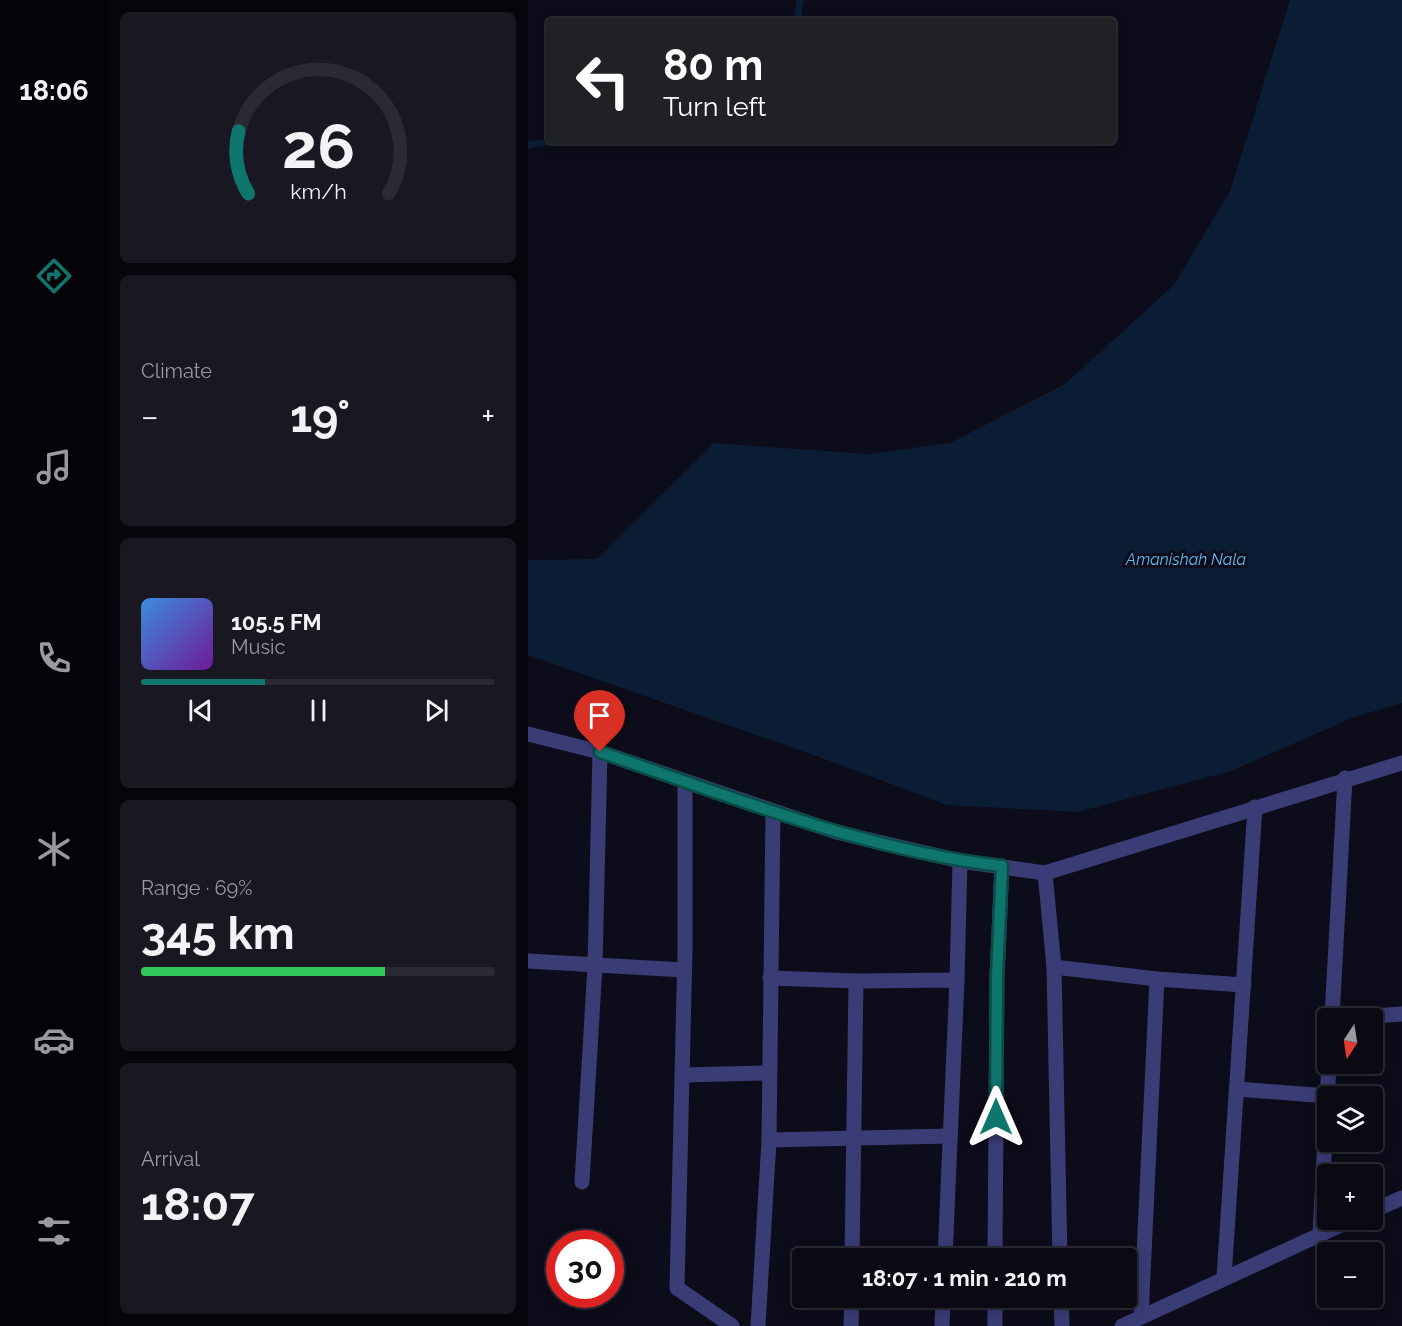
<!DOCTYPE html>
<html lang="en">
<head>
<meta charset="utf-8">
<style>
	body { margin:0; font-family:Raleway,sans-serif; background:#181722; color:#f1f3f6; height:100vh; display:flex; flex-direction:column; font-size:22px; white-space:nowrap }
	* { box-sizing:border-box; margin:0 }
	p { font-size:20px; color:#999aa0 }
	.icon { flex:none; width:33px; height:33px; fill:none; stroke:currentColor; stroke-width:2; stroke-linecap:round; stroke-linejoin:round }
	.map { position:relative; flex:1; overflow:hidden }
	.drawer { display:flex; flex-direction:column; gap:12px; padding:12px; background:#06050b; width:420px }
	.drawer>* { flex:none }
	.guide { position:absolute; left:18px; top:18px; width:570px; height:126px; border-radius:6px; box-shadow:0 3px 15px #0003,0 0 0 2px #2a2a34; background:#202124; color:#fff; overflow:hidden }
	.needle { width:39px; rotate:192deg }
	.controls { position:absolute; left:789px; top:1008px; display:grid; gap:12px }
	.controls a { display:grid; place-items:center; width:66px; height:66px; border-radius:6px; background:#0a0914; box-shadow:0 3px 15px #0003,0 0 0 2px #2a2a34; font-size:30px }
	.speed { position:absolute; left:18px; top:1230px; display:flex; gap:12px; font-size:30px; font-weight:700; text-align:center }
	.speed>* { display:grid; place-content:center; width:78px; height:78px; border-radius:50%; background:#0a0914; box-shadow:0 3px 15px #0003,0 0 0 2px #2a2a34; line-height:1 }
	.speed .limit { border:9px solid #d22; background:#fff; color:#111 }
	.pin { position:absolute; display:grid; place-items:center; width:51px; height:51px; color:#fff; margin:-62px -26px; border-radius:50% 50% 50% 0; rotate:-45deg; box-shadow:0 0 6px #0007 }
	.pin .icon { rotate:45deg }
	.me { position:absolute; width:66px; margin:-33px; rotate:0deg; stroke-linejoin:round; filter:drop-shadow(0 0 4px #0008) }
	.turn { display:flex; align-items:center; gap:21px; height:126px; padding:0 18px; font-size:27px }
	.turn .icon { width:78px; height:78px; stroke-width:2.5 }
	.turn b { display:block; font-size:42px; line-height:51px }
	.big { font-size:45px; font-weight:700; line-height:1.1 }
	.drawer .card { flex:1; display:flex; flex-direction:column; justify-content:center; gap:9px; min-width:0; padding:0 21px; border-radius:9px; background:#181722 }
	.drawer .dial { align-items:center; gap:0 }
	.dial svg { height:156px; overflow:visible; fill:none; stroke:#2a2a34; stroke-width:7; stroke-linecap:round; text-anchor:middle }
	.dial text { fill:#f1f3f6; stroke:none }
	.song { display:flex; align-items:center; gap:18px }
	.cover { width:72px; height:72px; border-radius:9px; background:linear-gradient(135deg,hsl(210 70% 55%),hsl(280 70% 35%)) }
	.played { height:6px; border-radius:3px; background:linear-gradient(90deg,#0f766e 35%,#2a2a34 35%) }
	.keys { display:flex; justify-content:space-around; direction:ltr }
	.heat { display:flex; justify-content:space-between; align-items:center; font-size:33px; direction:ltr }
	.charge { height:9px; border-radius:4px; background:linear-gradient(90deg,#34c759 69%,#2a2a34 0) }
	.trip { position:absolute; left:264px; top:1248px; width:345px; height:60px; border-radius:6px; background:#0a0914; box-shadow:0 3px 15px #0003,0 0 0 2px #2a2a34; font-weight:700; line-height:60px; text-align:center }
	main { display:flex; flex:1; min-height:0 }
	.menu { display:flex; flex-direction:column; width:108px; justify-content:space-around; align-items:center; background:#040408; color:#999aa0 }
	.menu .icon { width:42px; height:42px }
	.menu .selected { color:#0f766e }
	.menu b { font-size:27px; color:#f1f3f6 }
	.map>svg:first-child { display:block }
</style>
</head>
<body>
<main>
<nav class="menu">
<b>18:06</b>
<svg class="icon selected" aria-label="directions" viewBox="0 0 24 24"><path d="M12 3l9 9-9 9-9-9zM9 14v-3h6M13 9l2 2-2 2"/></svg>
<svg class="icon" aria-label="music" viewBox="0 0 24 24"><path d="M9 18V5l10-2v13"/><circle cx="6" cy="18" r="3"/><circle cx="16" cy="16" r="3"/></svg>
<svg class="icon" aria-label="phone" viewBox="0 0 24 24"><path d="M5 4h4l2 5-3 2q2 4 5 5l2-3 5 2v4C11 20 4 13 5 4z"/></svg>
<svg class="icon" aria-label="climate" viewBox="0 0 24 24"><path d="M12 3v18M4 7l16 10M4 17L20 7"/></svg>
<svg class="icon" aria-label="car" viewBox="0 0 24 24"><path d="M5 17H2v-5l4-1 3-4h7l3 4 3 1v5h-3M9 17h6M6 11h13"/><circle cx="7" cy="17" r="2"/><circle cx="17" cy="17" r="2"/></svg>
<svg class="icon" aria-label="filters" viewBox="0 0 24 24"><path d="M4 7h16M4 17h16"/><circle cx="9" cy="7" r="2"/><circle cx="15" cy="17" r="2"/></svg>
</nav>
<section class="drawer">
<div class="card dial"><svg viewBox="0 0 100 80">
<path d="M14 69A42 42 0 1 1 86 69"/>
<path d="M14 69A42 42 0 0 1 9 37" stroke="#0f766e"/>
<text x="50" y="56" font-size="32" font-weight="700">26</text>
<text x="50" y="72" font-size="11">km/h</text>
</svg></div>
<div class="card"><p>Climate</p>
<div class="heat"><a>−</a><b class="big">19°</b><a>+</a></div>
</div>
<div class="card">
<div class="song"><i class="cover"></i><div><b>105.5 FM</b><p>Music</p></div></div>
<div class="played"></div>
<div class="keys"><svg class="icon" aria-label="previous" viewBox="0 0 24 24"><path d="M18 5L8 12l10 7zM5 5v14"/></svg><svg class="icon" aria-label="pause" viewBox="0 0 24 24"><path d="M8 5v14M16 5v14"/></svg><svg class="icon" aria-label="next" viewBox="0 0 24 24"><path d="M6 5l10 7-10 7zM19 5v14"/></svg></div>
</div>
<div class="card"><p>Range · 69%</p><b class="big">345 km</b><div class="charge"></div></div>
<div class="card"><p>Arrival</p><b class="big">18:07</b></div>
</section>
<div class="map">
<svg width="874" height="1326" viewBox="0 0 874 1326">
	<rect width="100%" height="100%" fill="#0d0c1a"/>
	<polygon fill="#0b1d34" points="762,0 874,0 874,703 824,718 703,771 550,812 419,805 291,757 0,655 0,560 69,559 186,443 340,454 422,443 537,384 646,285 702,191"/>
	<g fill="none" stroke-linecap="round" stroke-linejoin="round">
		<g stroke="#0b1d34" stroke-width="7">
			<polyline points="269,21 272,0"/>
			<polyline points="0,145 24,141"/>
		</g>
		<g stroke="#3a3c76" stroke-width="15">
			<polyline points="0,734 72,752"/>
			<polyline points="157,781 157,950 149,1288 204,1326"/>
			<polyline points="517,873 526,967 629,979 716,985"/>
			<polyline points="0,961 156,970"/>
			<polyline points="526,967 532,1258"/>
			<polyline points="242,978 328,981 429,980 417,1258"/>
			<polyline points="429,980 432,861"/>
			<polyline points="804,1018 817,778"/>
			<polyline points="813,1018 874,1014"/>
			<polyline points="154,1075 241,1073"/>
			<polyline points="709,1089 799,1096"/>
			<polyline points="241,1140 422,1136"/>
			<polyline points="54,1182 67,966 72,752 308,832 432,861 517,873 874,763"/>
			<polyline points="844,1211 874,1198"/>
			<polyline points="792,1234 801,1064"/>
			<polyline points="324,1258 328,981"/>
			<polyline points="467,1258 469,976 474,866"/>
			<polyline points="696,1278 727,807"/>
			<polyline points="533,1298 534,1326"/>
			<polyline points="613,1317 629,979"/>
			<polyline points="230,1326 241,1140 245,811"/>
			<polyline points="323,1326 324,1298"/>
			<polyline points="414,1326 415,1298"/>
			<polyline points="467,1326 467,1298"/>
			<polyline points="594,1326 824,1220"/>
		</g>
	</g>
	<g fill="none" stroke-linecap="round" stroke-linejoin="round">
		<g stroke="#0a4d48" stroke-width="15">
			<path id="route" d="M72,752C204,797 335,850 474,866L469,976L468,1117"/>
		</g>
		<use href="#route" stroke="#0f766e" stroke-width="10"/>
	</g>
	<g text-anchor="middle" stroke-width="6" stroke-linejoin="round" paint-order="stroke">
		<g font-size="16" font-style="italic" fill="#5ebbf4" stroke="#0d0c1a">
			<text x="658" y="565">Amanishah Nala</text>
		</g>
	</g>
</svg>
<div class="controls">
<a><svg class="needle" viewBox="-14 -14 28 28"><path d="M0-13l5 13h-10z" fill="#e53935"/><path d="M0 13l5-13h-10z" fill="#999aa0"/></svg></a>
<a><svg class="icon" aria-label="layers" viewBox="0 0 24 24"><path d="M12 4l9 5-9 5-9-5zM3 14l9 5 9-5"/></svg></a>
<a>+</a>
<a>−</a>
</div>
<div class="speed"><div class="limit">30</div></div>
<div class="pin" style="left:72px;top:752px;background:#d93025"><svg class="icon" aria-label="arrive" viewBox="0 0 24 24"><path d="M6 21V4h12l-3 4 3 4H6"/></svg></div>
<svg class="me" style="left:468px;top:1117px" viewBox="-20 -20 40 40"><path d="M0-17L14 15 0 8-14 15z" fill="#0f766e" stroke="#fff" stroke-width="4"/></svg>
<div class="trip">18:07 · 1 min · 210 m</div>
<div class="guide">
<div class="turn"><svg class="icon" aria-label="left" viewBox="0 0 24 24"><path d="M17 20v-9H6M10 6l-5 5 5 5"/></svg><div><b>80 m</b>Turn left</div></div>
</div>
</div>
</main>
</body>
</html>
